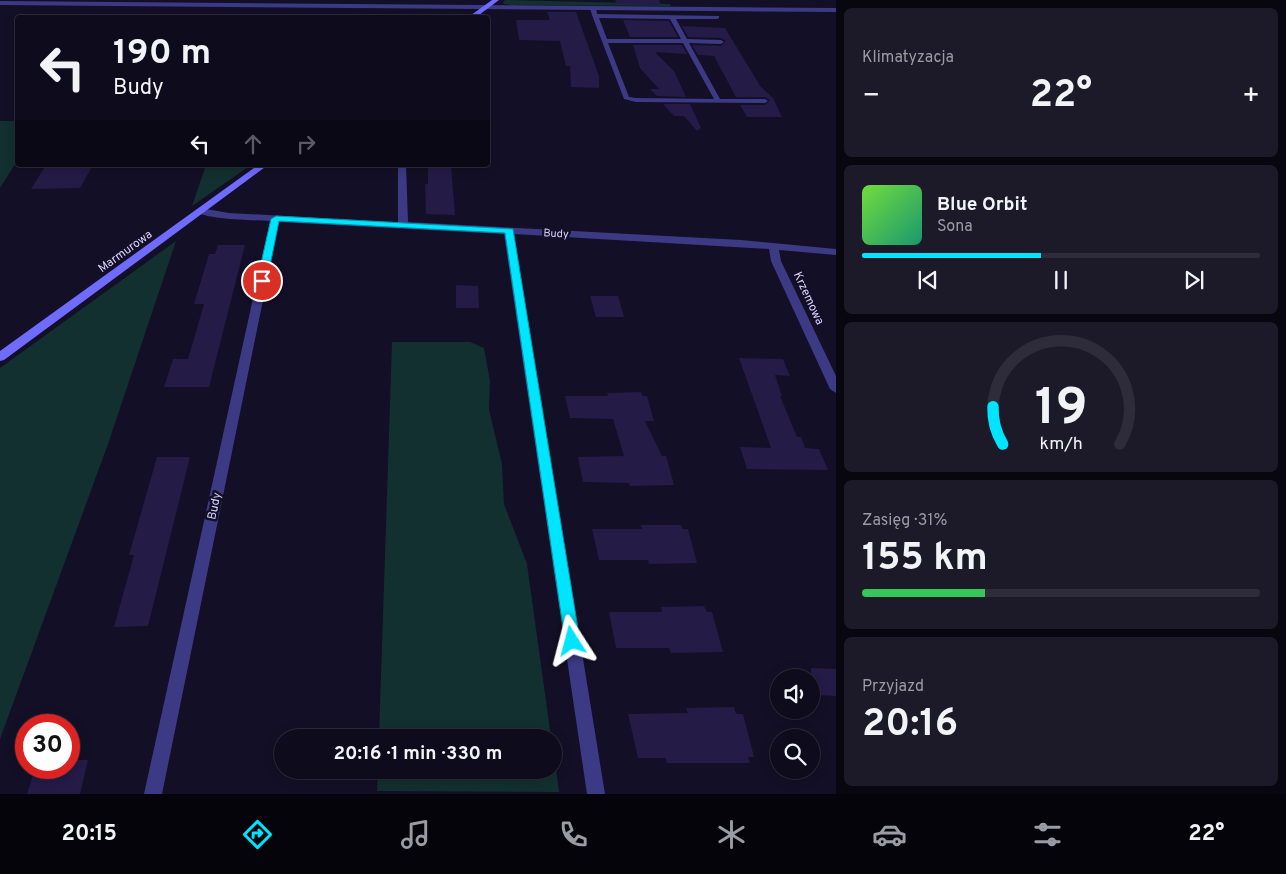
<!DOCTYPE html>
<html lang="pl">
<head>
<meta charset="utf-8">
<style>
	body { margin:0; font-family:Overpass,sans-serif; background:#1c1929; color:#f1f3f6; height:100vh; display:flex; flex-direction:column; font-size:19px; white-space:nowrap }
	* { box-sizing:border-box; margin:0 }
	p { font-size:16px; color:#9b9ba3 }
	.icon { flex:none; width:28px; height:28px; fill:none; stroke:currentColor; stroke-width:2; stroke-linecap:round; stroke-linejoin:round }
	.map { position:relative; flex:1; overflow:hidden }
	.drawer { display:flex; flex-direction:column; gap:8px; padding:8px; background:#08060f; width:450px }
	.drawer>* { flex:none }
	.top-card { position:absolute; left:15px; top:15px; width:475px; height:152px; border-radius:5px; box-shadow:0 2px 12px #0003,0 0 0 1px #2e2b3b; background:#0e0b1c; color:#f1f3f6; overflow:hidden }
	.tools { position:absolute; left:770px; top:669px; display:grid; gap:10px }
	.tools a { display:grid; place-items:center; width:50px; height:50px; border-radius:50%; background:#0e0b1c; box-shadow:0 2px 12px #0003,0 0 0 1px #2e2b3b; font-size:25px }
	.speed { position:absolute; left:15px; top:714px; display:flex; gap:10px; font-size:25px; font-weight:700; text-align:center }
	.speed>* { display:grid; place-content:center; width:65px; height:65px; border-radius:50%; background:#0e0b1c; box-shadow:0 2px 12px #0003,0 0 0 1px #2e2b3b; line-height:1 }
	.speed .limit { border:8px solid #d22; background:#fff; color:#111 }
	.pin { position:absolute; display:grid; place-items:center; width:42px; height:42px; color:#fff; margin:-21px; border:2px solid #fff; border-radius:50%; box-shadow:0 1px 5px #0007 }
	.me { position:absolute; width:55px; margin:-28px; rotate:351deg; stroke-linejoin:round; filter:drop-shadow(0 0 4px #0008) }
	.turn { display:flex; align-items:center; gap:18px; height:105px; padding:0 15px; font-size:22px }
	.turn .icon { width:65px; height:65px; stroke-width:2.5 }
	.turn b { display:block; font-size:35px; line-height:42px }
	.lanes { display:flex; align-items:center; height:48px; padding:0 15px; background:#0003; justify-content:center; gap:25px; direction:ltr }
	.lanes .off { opacity:.35 }
	.big { font-size:38px; font-weight:700; line-height:1.1 }
	.drawer .tile { flex:1; display:flex; flex-direction:column; justify-content:center; gap:8px; min-width:0; padding:0 18px; border-radius:8px; background:#1c1929 }
	.drawer .dial { align-items:center; gap:0 }
	.dial svg { height:130px; overflow:visible; fill:none; stroke:#2e2b3b; stroke-width:7; stroke-linecap:round; text-anchor:middle }
	.dial text { fill:#f1f3f6; stroke:none }
	.song { display:flex; align-items:center; gap:15px }
	.cover { width:60px; height:60px; border-radius:8px; background:linear-gradient(135deg,hsl(100 70% 55%),hsl(160 70% 35%)) }
	.played { height:5px; border-radius:2px; background:linear-gradient(90deg,#00e5ff 45%,#2e2b3b 45%) }
	.keys { display:flex; justify-content:space-around; direction:ltr }
	.heat { display:flex; justify-content:space-between; align-items:center; font-size:28px; direction:ltr }
	.charge { height:8px; border-radius:4px; background:linear-gradient(90deg,#34c759 31%,#2e2b3b 0) }
	.trip { position:absolute; left:274px; top:729px; width:288px; height:50px; border-radius:25px; background:#0e0b1c; box-shadow:0 2px 12px #0003,0 0 0 1px #2e2b3b; font-weight:700; line-height:50px; text-align:center }
	.menu { display:flex; height:80px; justify-content:space-around; align-items:center; background:#06040b; color:#9b9ba3 }
	.menu .icon { width:35px; height:35px }
	.menu .current { color:#00e5ff }
	.menu b { font-size:22px; color:#f1f3f6 }
	main { display:flex; flex:1; min-height:0 }
	.map>svg:first-child { display:block }
</style>
</head>
<body>
<main>
<div class="map">
<svg width="836" height="794" viewBox="0 0 836 794">
	<rect width="100%" height="100%" fill="#130f26"/>
	<g fill="#12302f">
		<polygon points="505,0 670,4 671,6 511,5 504,4 503,2"/>
		<polygon points="0,121 18,121 17,161 0,188"/>
		<polygon points="206,165 251,165 192,206"/>
		<polygon points="176,241 108,444 0,739 0,368"/>
		<polygon points="392,342 470,342 484,348 490,381 489,410 502,464 504,504 527,564 551,737 379,737"/>
		<polygon points="553,745 559,792 377,791 378,770 552,770"/>
	</g>
	<g fill="#241b47">
		<polygon points="615,0 659,0 661,5 617,4"/>
		<polygon points="547,12 576,12 599,76 599,88 571,87 570,66 566,66 560,41 519,40 516,20 550,20"/>
		<polygon points="623,20 669,21 678,37 630,37"/>
		<polygon points="682,26 725,28 761,87 773,98 782,117 747,117 740,105 765,105 770,100 765,97 736,97 714,56 698,55 692,45 721,46 726,41 721,38 688,37"/>
		<polygon points="633,45 682,45 687,54 655,52 674,71 686,97 657,96 650,89 659,89 640,68"/>
		<polygon points="663,104 690,104 701,128 697,131 684,116 674,116"/>
		<polygon points="46,165 93,165 80,188 31,189"/>
		<polygon points="428,165 451,165 455,215 426,214 425,184 428,184"/>
		<polygon points="218,245 245,245 209,387 164,387 173,359 188,359 204,304 194,304 209,254 215,254"/>
		<polygon points="456,285 478,286 479,308 456,308"/>
		<polygon points="590,296 618,296 624,317 596,317"/>
		<polygon points="739,358 783,359 790,376 775,375 782,396 780,396 797,437 801,437 805,448 819,449 828,470 747,469 740,447 771,448"/>
		<polygon points="641,392 643,396 647,396 654,421 645,421 662,456 666,456 674,485 630,486 629,483 583,482 578,457 624,456 613,419 570,418 565,396 608,396 607,393"/>
		<polygon points="157,457 190,457 148,626 114,627 134,555 129,555"/>
		<polygon points="641,525 681,525 683,529 688,529 697,563 649,564 648,560 599,560 592,529 642,529"/>
		<polygon points="704,606 707,612 712,612 723,652 671,653 669,648 616,648 609,612 662,612 661,607"/>
		<polygon points="811,668 836,669 836,696 811,695"/>
		<polygon points="734,707 736,714 743,714 754,757 748,757 750,763 667,763 665,758 638,758 628,714 688,713 686,708"/>
		<polygon points="69,760 88,760 80,794 27,794 35,768 69,768"/>
	</g>
	<g fill="none" stroke-linecap="round" stroke-linejoin="round">
		<path fill="#3d3a85" fill-rule="evenodd" d="M593,6L596,8L597,14L719,16V18L717,19H676L687,39L721,40L724,42L721,44L689,43L720,99H765L768,101L765,103L636,102L624,99L592,15L590,8ZM599,18L670,19L681,39H607ZM608,43H683L714,99L636,98L629,97Z"/>
		<g fill="#3d3a85" fill-rule="evenodd">
			<polygon points="0,1 836,8 836,12 0,5"/>
			<path d="M398,165H406L408,222L741,240L836,249V255L779,250L781,261L836,376V393L830,389L771,261L769,249L514,234L605,794H587L504,234L279,222L162,794H144L270,221C254,220 206,220 195,211L200,208L229,213L398,222Z"/>
		</g>
		<g fill="#6f6bff" fill-rule="evenodd">
			<polygon points="492,0 499,0 475,18 467,18"/>
			<polygon points="258,165 268,165 4,360 0,361 0,351"/>
		</g>
	</g>
	<polygon fill="#00e5ff" stroke="#0095a6" points="276,216 513,229 580,641 578,645 572,647 567,645 565,641 505,233 279,221 267,281 262,284 257,281 271,219"/>
	<g text-anchor="middle" stroke-width="5" stroke-linejoin="round" paint-order="stroke">
		<g font-size="11" fill="#d9d4ff" stroke="#130f26">
			<text transform="translate(556 233) rotate(3)" y="4">Budy</text>
		</g>
		<g font-size="12" fill="#d9d4ff" stroke="#130f26">
			<text transform="translate(125 251) rotate(-36)" y="4">Marmurowa</text>
			<text transform="translate(809 298) rotate(65)" y="4">Krzemowa</text>
			<text transform="translate(214 506) rotate(-78)" y="4">Budy</text>
		</g>
	</g>
</svg>
<div class="tools">
<a><svg class="icon" aria-label="sound" viewBox="0 0 24 24"><path d="M4 9h4l5-4v14l-5-4H4zM17 9q2 3 0 6"/></svg></a>
<a><svg class="icon" aria-label="search" viewBox="0 0 24 24"><circle cx="10" cy="10" r="6"/><path d="M15 15l6 6"/></svg></a>
</div>
<div class="speed"><div class="limit">30</div></div>
<div class="pin" style="left:262px;top:281px;background:#d93025"><svg class="icon" aria-label="arrive" viewBox="0 0 24 24"><path d="M6 21V4h12l-3 4 3 4H6"/></svg></div>
<svg class="me" style="left:572px;top:641px" viewBox="-20 -20 40 40"><path d="M0-17L14 15 0 8-14 15z" fill="#00e5ff" stroke="#fff" stroke-width="4"/></svg>
<div class="trip">20:16 · 1 min · 330 m</div>
<div class="top-card">
<div class="turn"><svg class="icon" aria-label="left" viewBox="0 0 24 24"><path d="M17 20v-9H6M10 6l-5 5 5 5"/></svg><div><b>190 m</b>Budy</div></div>
<div class="lanes"><svg class="icon" aria-label="left" viewBox="0 0 24 24"><path d="M17 20v-9H6M10 6l-5 5 5 5"/></svg><svg class="icon off" aria-label="ahead" viewBox="0 0 24 24"><path d="M12 20V5M6 11l6-6 6 6"/></svg><svg class="icon off" aria-label="right" viewBox="0 0 24 24"><path d="M7 20v-9h11M14 6l5 5-5 5"/></svg></div>
</div>
</div>
<section class="drawer">
<div class="tile"><p>Klimatyzacja</p>
<div class="heat"><a>−</a><b class="big">22°</b><a>+</a></div>
</div>
<div class="tile">
<div class="song"><i class="cover"></i><div><b>Blue Orbit</b><p>Sona</p></div></div>
<div class="played"></div>
<div class="keys"><svg class="icon" aria-label="previous" viewBox="0 0 24 24"><path d="M18 5L8 12l10 7zM5 5v14"/></svg><svg class="icon" aria-label="pause" viewBox="0 0 24 24"><path d="M8 5v14M16 5v14"/></svg><svg class="icon" aria-label="next" viewBox="0 0 24 24"><path d="M6 5l10 7-10 7zM19 5v14"/></svg></div>
</div>
<div class="tile dial"><svg viewBox="0 0 100 80">
<path d="M14 69A42 42 0 1 1 86 69"/>
<path d="M14 69A42 42 0 0 1 8 46" stroke="#00e5ff"/>
<text x="50" y="56" font-size="32" font-weight="700">19</text>
<text x="50" y="72" font-size="11">km/h</text>
</svg></div>
<div class="tile"><p>Zasięg · 31%</p><b class="big">155 km</b><div class="charge"></div></div>
<div class="tile"><p>Przyjazd</p><b class="big">20:16</b></div>
</section>
</main>
<nav class="menu">
<b>20:15</b>
<svg class="icon current" aria-label="directions" viewBox="0 0 24 24"><path d="M12 3l9 9-9 9-9-9zM9 14v-3h6M13 9l2 2-2 2"/></svg>
<svg class="icon" aria-label="music" viewBox="0 0 24 24"><path d="M9 18V5l10-2v13"/><circle cx="6" cy="18" r="3"/><circle cx="16" cy="16" r="3"/></svg>
<svg class="icon" aria-label="phone" viewBox="0 0 24 24"><path d="M5 4h4l2 5-3 2q2 4 5 5l2-3 5 2v4C11 20 4 13 5 4z"/></svg>
<svg class="icon" aria-label="climate" viewBox="0 0 24 24"><path d="M12 3v18M4 7l16 10M4 17L20 7"/></svg>
<svg class="icon" aria-label="car" viewBox="0 0 24 24"><path d="M5 17H2v-5l4-1 3-4h7l3 4 3 1v5h-3M9 17h6M6 11h13"/><circle cx="7" cy="17" r="2"/><circle cx="17" cy="17" r="2"/></svg>
<svg class="icon" aria-label="filters" viewBox="0 0 24 24"><path d="M4 7h16M4 17h16"/><circle cx="9" cy="7" r="2"/><circle cx="15" cy="17" r="2"/></svg>
<b>22°</b>
</nav>
</body>
</html>
